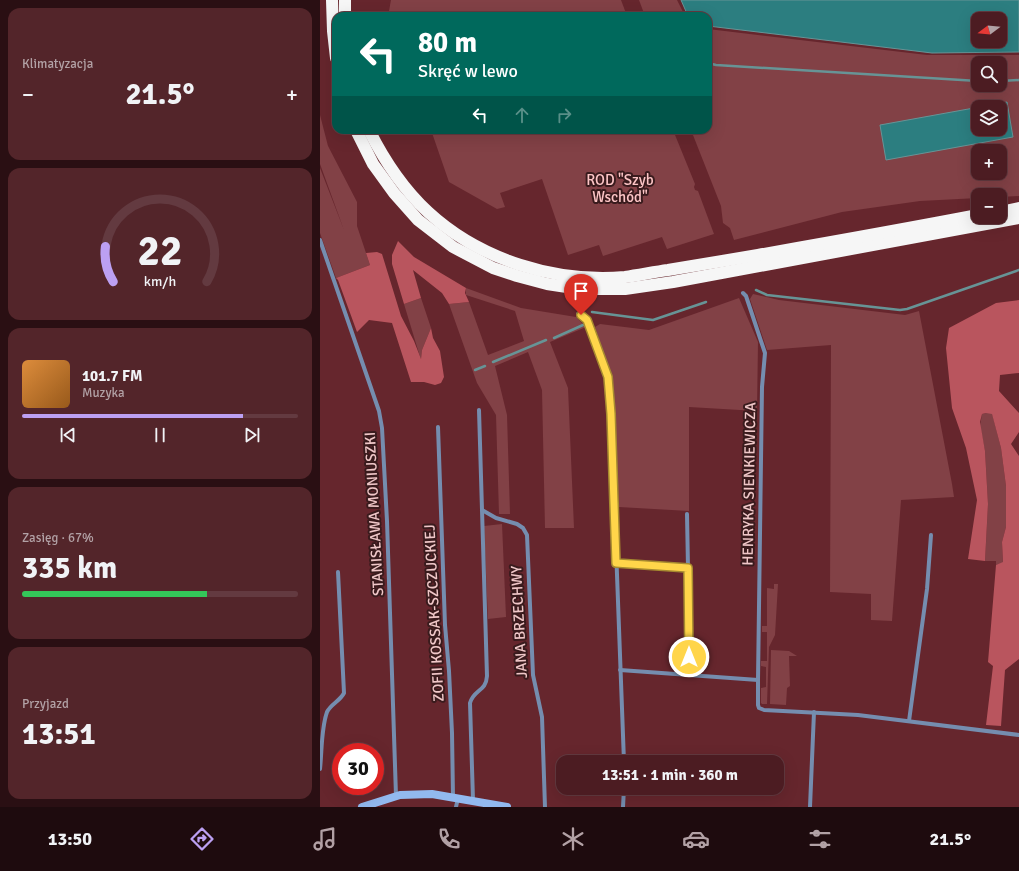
<!DOCTYPE html>
<html lang="pl">
<head>
<meta charset="utf-8">
<style>
	body { margin:0; font-family:Signika,sans-serif; background:#53252a; color:#f1f3f6; height:100vh; display:flex; flex-direction:column; font-size:15px; white-space:nowrap }
	* { box-sizing:border-box; margin:0 }
	p { font-size:13px; color:#b2a1a5 }
	.icon { flex:none; width:22px; height:22px; fill:none; stroke:currentColor; stroke-width:2; stroke-linecap:round; stroke-linejoin:round }
	.map { position:relative; flex:1; overflow:hidden }
	.details { display:flex; flex-direction:column; gap:8px; padding:8px; background:#2a0f13; width:320px }
	.details>* { flex:none }
	.top-card { position:absolute; left:12px; top:12px; width:380px; height:122px; border-radius:12px; box-shadow:0 4px 16px #0002,0 0 0 1px #633a40; background:#00695c; color:#fff; overflow:hidden }
	.needle { width:26px; rotate:254deg }
	.tools { position:absolute; left:651px; top:12px; display:grid; gap:8px }
	.tools a { display:grid; place-items:center; width:36px; height:36px; border-radius:8px; background:#4c1c22; box-shadow:0 4px 16px #0002,0 0 0 1px #633a40; font-size:20px }
	.speed { position:absolute; left:12px; top:743px; display:flex; gap:8px; font-size:20px; font-weight:700; text-align:center }
	.speed>* { display:grid; place-content:center; width:52px; height:52px; border-radius:50%; background:#4c1c22; box-shadow:0 4px 16px #0002,0 0 0 1px #633a40; line-height:1 }
	.speed .limit { border:6px solid #d22; background:#fff; color:#111 }
	.pin { position:absolute; display:grid; place-items:center; width:34px; height:34px; color:#fff; margin:-41px -17px; border-radius:50% 50% 50% 0; rotate:-45deg; box-shadow:0 0 4px #0007 }
	.pin .icon { rotate:45deg }
	.me { position:absolute; width:44px; margin:-22px; rotate:0deg; stroke-linejoin:round; filter:drop-shadow(0 0 3px #0008) }
	.turn { display:flex; align-items:center; gap:14px; height:84px; padding:0 20px; font-size:18px }
	.turn .icon { width:52px; height:52px; stroke-width:2.5 }
	.turn b { display:block; font-size:28px; line-height:34px }
	.lanes { display:flex; align-items:center; height:38px; padding:0 20px; background:#0003; justify-content:center; gap:20px; direction:ltr }
	.lanes .off { opacity:.35 }
	.big { font-size:30px; font-weight:800; line-height:1.1 }
	.details .tile { flex:1; display:flex; flex-direction:column; justify-content:center; gap:6px; min-width:0; padding:0 14px; border-radius:12px; background:#53252a }
	.details .dial { align-items:center; gap:0 }
	.dial svg { height:104px; overflow:visible; fill:none; stroke:#633a40; stroke-width:7; stroke-linecap:round; text-anchor:middle }
	.dial text { fill:#f1f3f6; stroke:none }
	.song { display:flex; align-items:center; gap:12px }
	.cover { width:48px; height:48px; border-radius:6px; background:linear-gradient(135deg,hsl(30 70% 55%),hsl(30 70% 35%)) }
	.played { height:4px; border-radius:2px; background:linear-gradient(90deg,#bca0f2 80%,#633a40 80%) }
	.keys { display:flex; justify-content:space-around; direction:ltr }
	.heat { display:flex; justify-content:space-between; align-items:center; font-size:22px; direction:ltr }
	.charge { height:6px; border-radius:3px; background:linear-gradient(90deg,#34c759 67%,#633a40 0) }
	.trip { position:absolute; left:236px; top:755px; width:228px; height:40px; border-radius:12px; background:#4c1c22; box-shadow:0 4px 16px #0002,0 0 0 1px #633a40; font-weight:800; line-height:40px; text-align:center }
	.dock { display:flex; height:64px; justify-content:space-around; align-items:center; background:#1e0b0e; color:#b2a1a5 }
	.dock .icon { width:28px; height:28px }
	.dock .current { color:#bca0f2 }
	.dock b { font-size:18px; color:#f1f3f6 }
	main { display:flex; flex:1; min-height:0 }
	.map>svg:first-child { display:block }
</style>
</head>
<body>
<main>
<section class="details">
<div class="tile"><p>Klimatyzacja</p>
<div class="heat"><a>−</a><b class="big">21.5°</b><a>+</a></div>
</div>
<div class="tile dial"><svg viewBox="0 0 100 80">
<path d="M14 69A42 42 0 1 1 86 69"/>
<path d="M14 69A42 42 0 0 1 8 42" stroke="#bca0f2"/>
<text x="50" y="56" font-size="32" font-weight="700">22</text>
<text x="50" y="72" font-size="11">km/h</text>
</svg></div>
<div class="tile">
<div class="song"><i class="cover"></i><div><b>101.7 FM</b><p>Muzyka</p></div></div>
<div class="played"></div>
<div class="keys"><svg class="icon" aria-label="previous" viewBox="0 0 24 24"><path d="M18 5L8 12l10 7zM5 5v14"/></svg><svg class="icon" aria-label="pause" viewBox="0 0 24 24"><path d="M8 5v14M16 5v14"/></svg><svg class="icon" aria-label="next" viewBox="0 0 24 24"><path d="M6 5l10 7-10 7zM19 5v14"/></svg></div>
</div>
<div class="tile"><p>Zasięg · 67%</p><b class="big">335 km</b><div class="charge"></div></div>
<div class="tile"><p>Przyjazd</p><b class="big">13:51</b></div>
</section>
<div class="map">
<svg width="699" height="807" viewBox="0 0 699 807">
	<rect width="100%" height="100%" fill="#66262d"/>
	<g fill="#824146" fill-rule="evenodd">
		<polygon points="71,0 301,0 307,16 71,16 69,11"/>
		<polygon points="319,0 357,0 365,16 325,16"/>
		<path d="M388,29L607,55H699V196L680,197V195H658V198L600,201L522,212L414,240L410,228L403,223L401,206L371,130H388ZM658,63H680V85H658ZM658,107H680V129H658ZM658,151H680V173H658Z"/>
		<polygon points="0,115 8,146 37,202 37,226 50,265 16,278 0,233 0,168 24,230 0,164"/>
		<polygon points="111,130 353,130 375,184 374,187 375,190 378,191 394,234 347,249 342,237 283,256 279,245 248,255 222,179 180,193 185,207 177,209 129,182"/>
		<polygon points="146,288 201,308 256,317 266,327 230,342 248,388 254,528 225,528 222,390 208,352 175,366 187,415 190,514 179,514 176,415 157,383 129,304 149,302 168,355 204,341 195,311 146,295"/>
		<polygon points="433,294 459,300 585,315 599,311 632,484 634,497 581,500 572,621 551,620 551,594 510,592 511,345 447,350 430,299"/>
		<polygon points="101,298 111,328 102,350 101,360 84,304"/>
		<polygon points="419,298 438,342 437,411 369,407 369,511 299,507 293,383 275,327 280,324 329,330"/>
		<polygon points="666,413 672,413 681,448 686,486 686,527 682,542 683,563 676,565 676,561 665,561 668,504 665,451 660,426 662,414"/>
		<polygon points="182,524 186,617 168,619 164,526"/>
		<polygon points="454,584 458,584 455,635 449,647 447,704 442,704 441,703 441,688 446,687 446,667 441,666 441,661 447,661 447,632 442,632 442,626 447,626 447,588 454,589"/>
		<polygon points="451,650 469,651 477,656 469,656 470,686 467,688 466,705 450,704"/>
	</g>
	<g fill="#b9555e">
		<polygon points="78,241 94,257 146,288 145,293 149,302 129,304 122,293 93,270 101,298 84,304 72,264 72,255"/>
		<polygon points="57,252 62,254 81,316 94,341 101,359 102,350 111,328 113,338 120,351 124,377 121,383 115,385 104,382 91,382 72,323 49,320 37,332 18,280 16,278 50,265 46,253"/>
		<polygon points="699,300 699,373 680,375 679,391 699,413 699,432 691,444 699,456 699,659 685,670 681,726 666,725 673,666 668,662 676,565 683,562 682,542 686,527 686,486 681,448 672,414 666,413 662,414 660,422 665,451 668,504 665,561 648,559 657,500 646,448 632,408 626,348 629,328 676,303"/>
	</g>
	<g fill="#2c7e80" stroke="#679496" fill-rule="evenodd">
		<path d="M361,0H699V52L612,53L388,26V16H368ZM658,19H680V41H658Z"/>
		<path d="M687,102L693,137L566,160L560,125ZM658,107H680V129H658Z"/>
	</g>
	<g fill="none" stroke-linecap="round" stroke-linejoin="round">
		<g stroke="#679496" stroke-width="2.5">
			<polyline points="388,63 396,65 658,81"/>
			<polyline points="680,81 699,80"/>
			<polyline points="436,290 447,295 580,310 587,309 699,270"/>
			<polyline points="272,312 333,320 386,302"/>
			<polyline points="234,338 263,325"/>
			<polyline points="173,362 226,340"/>
			<polyline points="155,370 165,366"/>
		</g>
		<g stroke="#758daf" stroke-width="4">
			<polyline points="0,240 59,411 62,428 67,521 76,796"/>
			<polyline points="423,293 426,296 445,353 442,387 438,680 438,705 439,708 444,710 538,715 699,735"/>
			<polyline points="258,314 263,316 267,320 288,377 291,414 304,762"/>
			<polyline points="118,427 125,625 129,671 132,733 133,797"/>
			<polyline points="162,510 176,518 197,524 203,528 207,535 213,675 222,717 225,807"/>
			<polyline points="367,514 368,568"/>
			<polyline points="296,563 368,568 369,675"/>
			<polyline points="300,670 438,680"/>
			<polyline points="589,721 607,589 611,535"/>
			<path d="M0,769C2,751 1,729 7,712C11,704 20,701 24,693L18,572"/>
			<path d="M153,800L150,703C154,689 166,692 167,676L159,410"/>
			<polyline points="136,807 138,798"/>
			<polyline points="303,807 304,788"/>
			<polyline points="490,807 494,712"/>
		</g>
		<polyline stroke="#92b9ef" stroke-width="8" points="42,807 80,795 112,794 187,807"/>
		<g stroke="#f6f6f6" stroke-width="12">
			<polyline points="12,0 13,31 16,58"/>
			<polyline points="25,16 25,0"/>
			<polyline points="36,130 53,164 74,193 98,220 133,247 173,268 197,276 227,284 260,289 305,289 353,282 699,218"/>
			<path d="M49,130C64,160 83,189 108,212C160,260 235,283 305,277C319,275 334,272 348,270C378,265 408,260 438,255C512,242 585,229 658,215"/>
			<polyline points="680,212 699,208"/>
		</g>
	</g>
	<g fill="none" stroke-linecap="round" stroke-linejoin="round">
		<g stroke="#a68a30" stroke-width="10">
			<polyline id="route" points="261,315 267,320 288,377 291,414 296,563 368,568 369,657"/>
		</g>
		<use href="#route" stroke="#ffd54a" stroke-width="7"/>
	</g>
	<g text-anchor="middle" stroke-width="4" stroke-linejoin="round" paint-order="stroke">
		<g font-size="15" fill="#fdc5c6" stroke="#391b1d">
			<text x="300" y="185">ROD "Szyb<tspan x="300" dy="17">Wschód"</tspan></text>
		</g>
		<g font-size="15" fill="#f0c7c8" stroke="#391b1d">
			<text transform="translate(429 484) rotate(-89)" y="5">HENRYKA SIENKIEWICZA</text>
			<text transform="translate(54 514) rotate(-93)" y="5">STANISŁAWA MONIUSZKI</text>
			<text transform="translate(114 613) rotate(-93)" y="5">ZOFII KOSSAK-SZCZUCKIEJ</text>
			<text transform="translate(199 622) rotate(-93)" y="5">JANA BRZECHWY</text>
		</g>
	</g>
</svg>
<div class="tools">
<a><svg class="needle" viewBox="-14 -14 28 28"><path d="M0-13l5 13h-10z" fill="#e53935"/><path d="M0 13l5-13h-10z" fill="#b2a1a5"/></svg></a>
<a><svg class="icon" aria-label="search" viewBox="0 0 24 24"><circle cx="10" cy="10" r="6"/><path d="M15 15l6 6"/></svg></a>
<a><svg class="icon" aria-label="layers" viewBox="0 0 24 24"><path d="M12 4l9 5-9 5-9-5zM3 14l9 5 9-5"/></svg></a>
<a>+</a>
<a>−</a>
</div>
<div class="speed"><div class="limit">30</div></div>
<div class="pin" style="left:261px;top:315px;background:#d93025"><svg class="icon" aria-label="arrive" viewBox="0 0 24 24"><path d="M6 21V4h12l-3 4 3 4H6"/></svg></div>
<svg class="me" style="left:369px;top:657px" viewBox="-20 -20 40 40"><circle r="17" fill="#ffd54a" stroke="#fff" stroke-width="3"/><path d="M0-11L8 9 0 5-8 9z" fill="#fff"/></svg>
<div class="trip">13:51 · 1 min · 360 m</div>
<div class="top-card">
<div class="turn"><svg class="icon" aria-label="left" viewBox="0 0 24 24"><path d="M17 20v-9H6M10 6l-5 5 5 5"/></svg><div><b>80 m</b>Skręć w lewo</div></div>
<div class="lanes"><svg class="icon" aria-label="left" viewBox="0 0 24 24"><path d="M17 20v-9H6M10 6l-5 5 5 5"/></svg><svg class="icon off" aria-label="ahead" viewBox="0 0 24 24"><path d="M12 20V5M6 11l6-6 6 6"/></svg><svg class="icon off" aria-label="right" viewBox="0 0 24 24"><path d="M7 20v-9h11M14 6l5 5-5 5"/></svg></div>
</div>
</div>
</main>
<nav class="dock">
<b>13:50</b>
<svg class="icon current" aria-label="directions" viewBox="0 0 24 24"><path d="M12 3l9 9-9 9-9-9zM9 14v-3h6M13 9l2 2-2 2"/></svg>
<svg class="icon" aria-label="music" viewBox="0 0 24 24"><path d="M9 18V5l10-2v13"/><circle cx="6" cy="18" r="3"/><circle cx="16" cy="16" r="3"/></svg>
<svg class="icon" aria-label="phone" viewBox="0 0 24 24"><path d="M5 4h4l2 5-3 2q2 4 5 5l2-3 5 2v4C11 20 4 13 5 4z"/></svg>
<svg class="icon" aria-label="climate" viewBox="0 0 24 24"><path d="M12 3v18M4 7l16 10M4 17L20 7"/></svg>
<svg class="icon" aria-label="car" viewBox="0 0 24 24"><path d="M5 17H2v-5l4-1 3-4h7l3 4 3 1v5h-3M9 17h6M6 11h13"/><circle cx="7" cy="17" r="2"/><circle cx="17" cy="17" r="2"/></svg>
<svg class="icon" aria-label="filters" viewBox="0 0 24 24"><path d="M4 7h16M4 17h16"/><circle cx="9" cy="7" r="2"/><circle cx="15" cy="17" r="2"/></svg>
<b>21.5°</b>
</nav>
</body>
</html>
